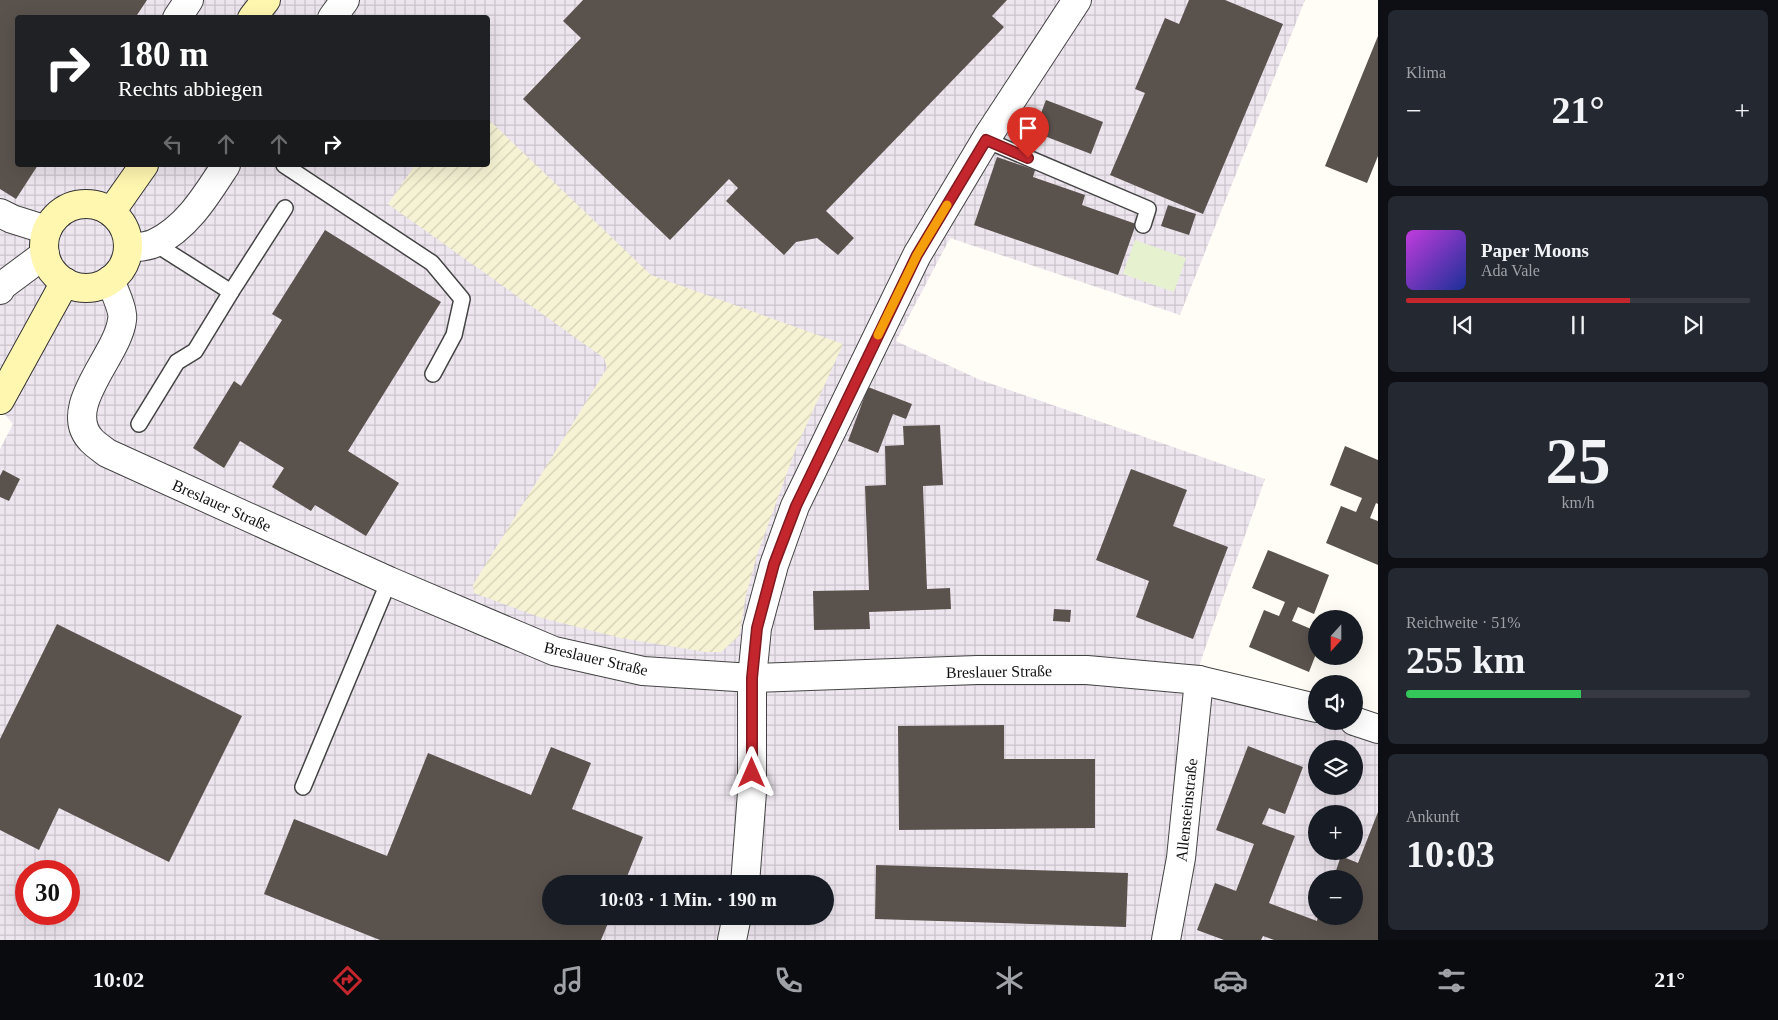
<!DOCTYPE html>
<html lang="de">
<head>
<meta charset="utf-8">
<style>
	body { margin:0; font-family:Georgia,serif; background:#242831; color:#f1f3f6; height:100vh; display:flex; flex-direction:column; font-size:19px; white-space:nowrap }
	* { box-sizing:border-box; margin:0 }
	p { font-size:16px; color:#9ea1a6 }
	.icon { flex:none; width:28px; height:28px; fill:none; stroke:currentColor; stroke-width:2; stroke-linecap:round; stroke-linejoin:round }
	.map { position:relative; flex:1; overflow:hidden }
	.drawer { display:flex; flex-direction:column; gap:10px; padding:10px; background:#0d0f14; width:400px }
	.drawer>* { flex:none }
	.banner { position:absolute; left:15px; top:15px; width:475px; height:152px; border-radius:5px; box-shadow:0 5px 20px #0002; background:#202124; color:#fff; overflow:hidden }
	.needle { width:32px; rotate:201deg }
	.buttons { position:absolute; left:1308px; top:610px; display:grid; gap:10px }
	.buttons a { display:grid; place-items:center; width:55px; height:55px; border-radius:50%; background:#171b24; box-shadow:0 5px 20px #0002; font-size:25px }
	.speed { position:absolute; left:15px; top:860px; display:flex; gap:10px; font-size:25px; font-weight:700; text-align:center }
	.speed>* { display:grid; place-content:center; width:65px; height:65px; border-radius:50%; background:#171b24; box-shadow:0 5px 20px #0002; line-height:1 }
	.speed .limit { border:8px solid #d22; background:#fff; color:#111 }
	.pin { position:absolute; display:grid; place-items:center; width:42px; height:42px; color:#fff; margin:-51px -21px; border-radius:50% 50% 50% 0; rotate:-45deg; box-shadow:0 0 5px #0007 }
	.pin .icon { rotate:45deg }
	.me { position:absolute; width:55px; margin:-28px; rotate:0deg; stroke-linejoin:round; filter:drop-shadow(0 0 4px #0008) }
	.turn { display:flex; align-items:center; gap:18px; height:105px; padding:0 20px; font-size:22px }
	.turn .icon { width:65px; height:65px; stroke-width:2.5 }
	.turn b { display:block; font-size:35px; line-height:42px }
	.lanes { display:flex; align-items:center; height:48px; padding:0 20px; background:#0003; justify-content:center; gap:25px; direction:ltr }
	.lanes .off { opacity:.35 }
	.big { font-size:38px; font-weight:700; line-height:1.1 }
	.drawer .tile { flex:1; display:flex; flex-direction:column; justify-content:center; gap:8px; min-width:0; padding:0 18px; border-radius:8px; background:#242831 }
	.drawer .dial { align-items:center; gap:0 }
	.dial b { font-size:65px; line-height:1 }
	.song { display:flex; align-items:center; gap:15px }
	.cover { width:60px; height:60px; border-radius:8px; background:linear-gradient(135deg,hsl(290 70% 55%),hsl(230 70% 35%)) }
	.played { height:5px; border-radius:2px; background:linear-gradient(90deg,#c4262e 65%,#363941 65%) }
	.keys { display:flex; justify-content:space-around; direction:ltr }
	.heat { display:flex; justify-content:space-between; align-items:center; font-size:28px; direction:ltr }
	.charge { height:8px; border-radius:4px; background:linear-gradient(90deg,#34c759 51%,#363941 0) }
	.trip { position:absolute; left:542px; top:875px; width:292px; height:50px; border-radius:25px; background:#171b24; box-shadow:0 5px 20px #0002; font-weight:700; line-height:50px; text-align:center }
	.dock { display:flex; height:80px; justify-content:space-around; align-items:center; background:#090b0e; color:#9ea1a6 }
	.dock .icon { width:35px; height:35px }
	.dock .current { color:#c4262e }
	.dock b { font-size:22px; color:#f1f3f6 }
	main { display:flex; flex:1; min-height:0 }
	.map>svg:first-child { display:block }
</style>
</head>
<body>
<main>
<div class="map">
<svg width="1378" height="940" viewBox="0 0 1378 940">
	<defs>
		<pattern id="industrial-grid" width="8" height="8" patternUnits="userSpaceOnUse" patternTransform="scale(1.25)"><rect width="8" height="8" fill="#eee6ef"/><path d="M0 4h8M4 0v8" fill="none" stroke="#cbc4cc"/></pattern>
		<pattern id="farmland-furrows" width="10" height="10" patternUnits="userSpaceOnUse" patternTransform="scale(1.25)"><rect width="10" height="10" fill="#f6f3d4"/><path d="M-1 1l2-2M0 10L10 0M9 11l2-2" fill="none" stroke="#d2cfb5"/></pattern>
	</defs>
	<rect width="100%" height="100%" fill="#fffdf5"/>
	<path fill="url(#industrial-grid)" fill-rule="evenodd" d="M0,0H1305L1180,315L950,238L896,341L978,379L1265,479L1202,657L1196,679L1316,721H1354L1378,729V940H0V449L13,424L0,409ZM18,18H488V165H18ZM1316,749H1354V786H1316ZM1316,814H1354V851H1316ZM26,871H69V914H26ZM1316,879H1354V916H1316ZM551,884H826V916H551Z"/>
	<polygon fill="url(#farmland-furrows)" points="488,119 651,275 843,344 796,448 757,555 746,595 739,636 721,652 706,652 621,638 542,618 474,593 473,585 607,368 604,358 388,204 415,165 488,165"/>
	<polygon fill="#e6f2cf" points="1135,240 1186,258 1174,292 1123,274"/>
	<g fill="#5a524d">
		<polygon points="0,0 147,0 135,18 18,18 18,165 38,165 16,199 0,189"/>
		<polygon points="583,0 1007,0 992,16 1004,27 826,211 854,238 838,255 817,238 796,242 784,255 726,201 738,188 729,179 670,240 523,99 581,38 563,21"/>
		<polygon points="1189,0 1225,0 1283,24 1203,214 1110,175 1145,93 1135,89 1165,18 1179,24"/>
		<polygon points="1378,36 1378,156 1367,183 1325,166"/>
		<polygon points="1046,100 1103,122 1091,154 1034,132"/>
		<polygon points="997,157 1035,170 1033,177 1085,195 1082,205 1136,224 1118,275 974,225"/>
		<polygon points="1168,205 1196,214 1189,235 1161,226"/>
		<polygon points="325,230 441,302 348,451 399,483 366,536 315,505 311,511 272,487 284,468 240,441 224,468 193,448 234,381 241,386 282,320 272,314"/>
		<polygon points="868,387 912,404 906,419 893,414 878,453 848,441"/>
		<polygon points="940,425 943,485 923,486 927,589 950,588 951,609 869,612 870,629 814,630 813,591 869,590 865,486 886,485 885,446 904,445 903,426"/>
		<polygon points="1345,446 1378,460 1378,504 1376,503 1370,518 1378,521 1378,565 1326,543 1341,506 1356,512 1362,498 1330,485"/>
		<polygon points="1131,469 1187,490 1173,526 1228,547 1193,639 1136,617 1149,581 1096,560"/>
		<polygon points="3,470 20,479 9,501 0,497 0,476"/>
		<polygon points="1268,550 1329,575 1314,614 1298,607 1292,621 1316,631 1316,654 1309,672 1249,647 1264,610 1279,616 1285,602 1252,588"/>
		<polygon points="1054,609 1071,610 1070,622 1053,621"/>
		<polygon points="57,624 242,716 169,862 59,808 39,850 0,830 0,739"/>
		<polygon points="1004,725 1004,759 1095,759 1095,828 899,830 898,726"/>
		<polygon points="1248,746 1303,767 1285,814 1269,808 1262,824 1295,836 1269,903 1317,921 1318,916 1354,916 1354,879 1333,879 1341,856 1358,863 1378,812 1378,940 1274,940 1263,936 1261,940 1224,940 1197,930 1215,883 1236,891 1254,844 1216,830"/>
		<polygon points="551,747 591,763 572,809 643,837 624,884 551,884 551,916 611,916 601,940 380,940 264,894 294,819 387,856 428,753 531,795"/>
		<polygon points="876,865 1128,873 1126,927 875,919"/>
	</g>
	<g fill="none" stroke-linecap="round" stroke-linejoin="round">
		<g stroke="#444" stroke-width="18">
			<g id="service">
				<polyline points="986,140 1148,209 1143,225"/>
				<polyline points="284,165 432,263 462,299 454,335 433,374"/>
				<polyline points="154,243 231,292 285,208"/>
				<polyline points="139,424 177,362 195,351 231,292"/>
				<polyline points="303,787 389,581"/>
			</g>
		</g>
		<g stroke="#444" stroke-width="30">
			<g id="minor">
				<polyline points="177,18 189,0"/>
				<polyline points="332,18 345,0"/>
				<polyline points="0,213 12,219 47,230"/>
				<path d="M128,248C136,247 147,247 155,243C188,227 207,194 226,165"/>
				<path d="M110,280C114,290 124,311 122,320C118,356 59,408 92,441C96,445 102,449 107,453L389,581L554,651L643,671L752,678L977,670H1087L1199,680L1316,708"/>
				<polyline points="0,290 2,286 45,254"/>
				<polyline points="1354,721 1378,729"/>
				<polyline points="745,884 752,792 752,678 757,628 774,565 795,506 917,255 988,136 1077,0"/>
				<polyline points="732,940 737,916"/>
				<polyline points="1166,940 1181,858 1199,680"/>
			</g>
		</g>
		<g stroke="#333" stroke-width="30">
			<g id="secondary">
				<polyline points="252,18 266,0"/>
				<circle cx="86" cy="246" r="42"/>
				<polyline points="111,212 144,165"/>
				<polyline points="0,400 65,282"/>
			</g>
		</g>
		<use href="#service" stroke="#fff" stroke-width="15"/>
		<use href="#minor" stroke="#fff" stroke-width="28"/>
		<use href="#secondary" stroke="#fff6b0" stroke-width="28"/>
	</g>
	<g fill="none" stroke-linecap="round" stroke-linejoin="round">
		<g stroke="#7f191e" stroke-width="12">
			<polyline id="route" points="752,773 752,678 757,628 774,564 796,506 917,255 986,140 1028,158"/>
		</g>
		<use href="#route" stroke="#c4262e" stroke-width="9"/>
		<polyline stroke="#f59e0b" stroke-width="9" points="878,335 917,255 947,205"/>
	</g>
	<g text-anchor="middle" stroke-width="5" stroke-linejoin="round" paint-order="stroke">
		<g font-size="16" fill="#111" stroke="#fff">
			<text transform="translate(222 505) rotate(24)" y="6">Breslauer Straße</text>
			<text transform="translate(596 658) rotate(13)" y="6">Breslauer Straße</text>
			<text transform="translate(999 671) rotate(-1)" y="6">Breslauer Straße</text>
			<text transform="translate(1186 810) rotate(-84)" y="6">Allensteinstraße</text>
		</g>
	</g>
</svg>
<div class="buttons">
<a><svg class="needle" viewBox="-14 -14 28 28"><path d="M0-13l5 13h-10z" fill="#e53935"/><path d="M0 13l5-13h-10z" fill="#9ea1a6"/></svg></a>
<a><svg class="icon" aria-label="sound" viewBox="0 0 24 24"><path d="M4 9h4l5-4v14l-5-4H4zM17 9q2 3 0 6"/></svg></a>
<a><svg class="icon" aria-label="layers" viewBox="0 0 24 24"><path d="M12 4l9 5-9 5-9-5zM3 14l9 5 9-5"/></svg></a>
<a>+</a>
<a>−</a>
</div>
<div class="speed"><div class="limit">30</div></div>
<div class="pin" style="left:1028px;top:158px;background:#d93025"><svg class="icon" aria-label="arrive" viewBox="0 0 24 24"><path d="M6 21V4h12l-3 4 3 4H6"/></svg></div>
<svg class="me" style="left:752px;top:773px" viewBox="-20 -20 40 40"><path d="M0-17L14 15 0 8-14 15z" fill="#c4262e" stroke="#fff" stroke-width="4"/></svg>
<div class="trip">10:03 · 1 Min. · 190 m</div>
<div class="banner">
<div class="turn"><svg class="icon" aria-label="right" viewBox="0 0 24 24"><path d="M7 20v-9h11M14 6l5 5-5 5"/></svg><div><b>180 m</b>Rechts abbiegen</div></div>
<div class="lanes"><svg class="icon off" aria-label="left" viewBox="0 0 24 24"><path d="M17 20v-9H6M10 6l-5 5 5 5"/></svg><svg class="icon off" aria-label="ahead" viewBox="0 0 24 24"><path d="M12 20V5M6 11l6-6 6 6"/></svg><svg class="icon off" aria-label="ahead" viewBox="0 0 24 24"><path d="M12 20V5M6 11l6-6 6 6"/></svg><svg class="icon" aria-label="right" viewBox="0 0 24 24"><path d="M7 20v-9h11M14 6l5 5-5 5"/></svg></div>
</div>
</div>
<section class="drawer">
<div class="tile"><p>Klima</p>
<div class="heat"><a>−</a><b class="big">21°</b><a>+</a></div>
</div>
<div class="tile">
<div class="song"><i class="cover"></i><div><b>Paper Moons</b><p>Ada Vale</p></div></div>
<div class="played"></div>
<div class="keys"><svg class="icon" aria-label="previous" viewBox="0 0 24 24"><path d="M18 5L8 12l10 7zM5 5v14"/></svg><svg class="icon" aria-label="pause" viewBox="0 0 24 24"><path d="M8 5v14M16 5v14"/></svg><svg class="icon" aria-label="next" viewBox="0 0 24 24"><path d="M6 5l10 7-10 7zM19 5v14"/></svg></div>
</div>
<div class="tile dial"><b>25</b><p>km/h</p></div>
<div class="tile"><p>Reichweite · 51%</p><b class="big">255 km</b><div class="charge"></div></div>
<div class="tile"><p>Ankunft</p><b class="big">10:03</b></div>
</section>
</main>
<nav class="dock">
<b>10:02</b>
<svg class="icon current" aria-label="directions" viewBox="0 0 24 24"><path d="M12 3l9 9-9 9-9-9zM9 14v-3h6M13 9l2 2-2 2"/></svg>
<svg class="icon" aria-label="music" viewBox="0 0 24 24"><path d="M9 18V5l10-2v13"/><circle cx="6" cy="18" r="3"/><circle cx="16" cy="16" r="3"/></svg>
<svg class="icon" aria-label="phone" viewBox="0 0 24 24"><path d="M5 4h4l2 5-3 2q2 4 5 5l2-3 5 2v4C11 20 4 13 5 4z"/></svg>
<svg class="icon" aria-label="climate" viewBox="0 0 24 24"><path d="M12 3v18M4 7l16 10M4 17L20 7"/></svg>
<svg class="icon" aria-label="car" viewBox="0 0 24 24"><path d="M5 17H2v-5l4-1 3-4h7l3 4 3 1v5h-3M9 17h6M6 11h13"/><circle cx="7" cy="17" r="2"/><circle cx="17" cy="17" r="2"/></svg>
<svg class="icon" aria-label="filters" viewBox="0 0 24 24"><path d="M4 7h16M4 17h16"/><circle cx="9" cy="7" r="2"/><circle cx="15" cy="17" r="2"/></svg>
<b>21°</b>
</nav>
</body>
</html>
